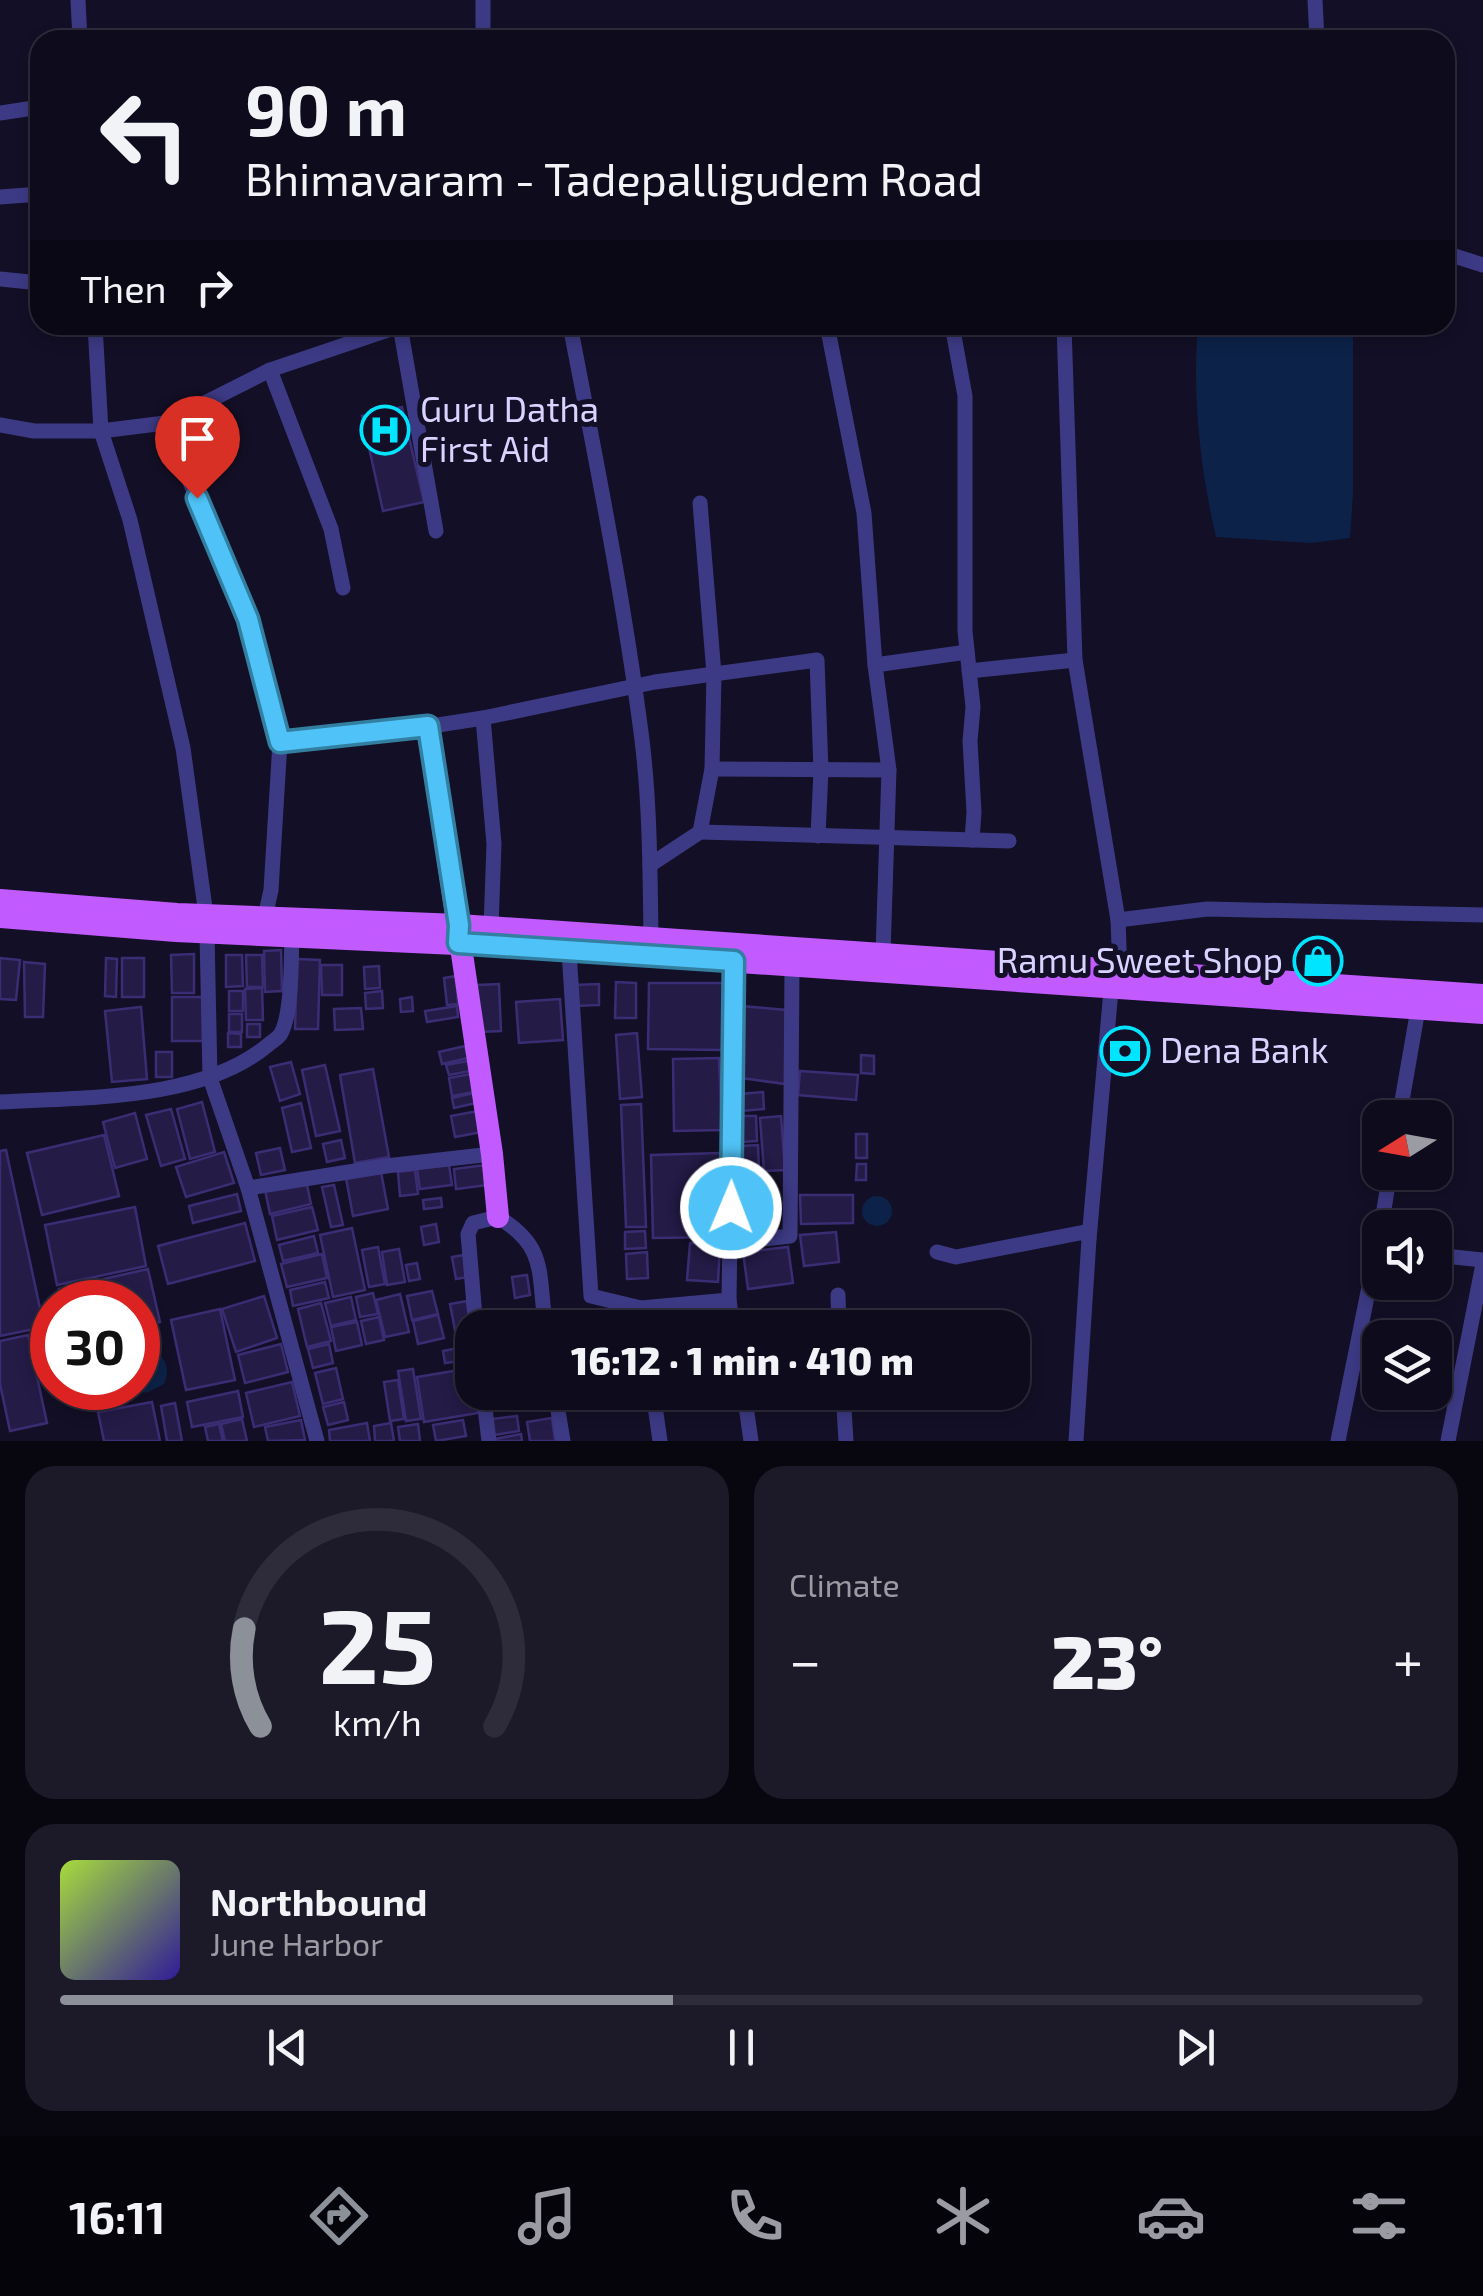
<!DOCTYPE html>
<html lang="en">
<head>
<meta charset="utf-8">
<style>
	body { margin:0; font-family:"Exo 2",sans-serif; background:#1c1929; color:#f1f3f6; height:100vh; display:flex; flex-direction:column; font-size:38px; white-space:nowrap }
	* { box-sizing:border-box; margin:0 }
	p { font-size:32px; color:#9b9ba3 }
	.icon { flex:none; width:55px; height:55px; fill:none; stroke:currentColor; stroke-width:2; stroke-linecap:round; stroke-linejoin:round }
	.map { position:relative; height:1441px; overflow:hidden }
	.sheet { display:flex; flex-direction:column; gap:25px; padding:25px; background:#08060f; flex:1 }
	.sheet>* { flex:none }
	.guide { position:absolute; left:30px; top:30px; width:1425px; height:305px; border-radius:30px; box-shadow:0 5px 15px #0003,0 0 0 2px #2e2b3b; background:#0e0b1c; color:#f1f3f6; overflow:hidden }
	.needle { width:65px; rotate:259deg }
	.buttons { position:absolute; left:1362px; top:1100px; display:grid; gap:20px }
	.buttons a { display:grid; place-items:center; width:90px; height:90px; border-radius:20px; background:#0e0b1c; box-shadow:0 5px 15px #0003,0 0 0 2px #2e2b3b; font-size:50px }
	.speed { position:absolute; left:30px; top:1280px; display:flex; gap:20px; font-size:50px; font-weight:700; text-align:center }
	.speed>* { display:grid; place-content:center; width:130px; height:130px; border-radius:50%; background:#0e0b1c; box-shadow:0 5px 15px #0003,0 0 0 2px #2e2b3b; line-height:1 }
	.speed .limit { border:15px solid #d22; background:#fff; color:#111 }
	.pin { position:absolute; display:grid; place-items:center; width:85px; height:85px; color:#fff; margin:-102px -42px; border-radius:50% 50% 50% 0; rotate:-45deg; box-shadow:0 0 10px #0007 }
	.pin .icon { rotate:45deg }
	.me { position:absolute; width:110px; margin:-55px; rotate:1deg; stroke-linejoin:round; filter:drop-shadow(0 0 8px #0008) }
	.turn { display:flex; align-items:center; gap:35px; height:210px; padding:0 50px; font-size:45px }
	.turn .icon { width:130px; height:130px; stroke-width:2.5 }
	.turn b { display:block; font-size:70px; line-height:85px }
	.then { display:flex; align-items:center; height:95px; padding:0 50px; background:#0003; gap:20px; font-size:38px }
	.big { font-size:75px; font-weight:800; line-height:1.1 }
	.sheet .card { flex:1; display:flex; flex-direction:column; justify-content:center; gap:15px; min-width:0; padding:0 35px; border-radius:30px; background:#1c1929 }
	.sheet .dial { align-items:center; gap:0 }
	.dial svg { height:260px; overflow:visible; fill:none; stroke:#2e2b3b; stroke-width:7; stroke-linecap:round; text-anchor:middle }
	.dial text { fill:#f1f3f6; stroke:none }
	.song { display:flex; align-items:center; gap:30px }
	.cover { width:120px; height:120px; border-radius:15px; background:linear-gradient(135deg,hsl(80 70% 55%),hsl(250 70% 35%)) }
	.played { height:10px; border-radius:5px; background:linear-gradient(90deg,#8c9099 45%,#2e2b3b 45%) }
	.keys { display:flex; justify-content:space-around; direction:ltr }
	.heat { display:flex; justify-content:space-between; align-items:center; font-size:55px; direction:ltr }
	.sheet .tiles { flex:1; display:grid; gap:25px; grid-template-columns:1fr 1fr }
	.card:last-child { grid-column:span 2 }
	.trip { position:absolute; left:455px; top:1310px; width:575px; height:100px; border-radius:30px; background:#0e0b1c; box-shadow:0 5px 15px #0003,0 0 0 2px #2e2b3b; font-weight:800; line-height:100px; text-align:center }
	.tab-bar { display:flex; height:160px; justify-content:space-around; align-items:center; background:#06040b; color:#9b9ba3 }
	.tab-bar .icon { width:70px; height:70px }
	.tab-bar .current { color:#8c9099 }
	.tab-bar b { font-size:45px; color:#f1f3f6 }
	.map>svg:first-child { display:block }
</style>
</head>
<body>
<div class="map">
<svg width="1483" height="1441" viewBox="0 0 1483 1441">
	<rect width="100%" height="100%" fill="#130f26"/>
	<g fill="#0c2248">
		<path d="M1198,325L1353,326V494L1350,538L1311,543L1216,537C1200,469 1192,395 1198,325Z"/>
		<circle cx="877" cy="1211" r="15"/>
		<path d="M151,1350C166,1356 171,1369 164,1384L146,1393L132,1388H138V1351Z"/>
	</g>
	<g fill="#241b47" stroke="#3b2d73" stroke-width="2.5">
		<polygon points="402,407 424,502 383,511 362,416"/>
		<polygon points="281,950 282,991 265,992 264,951"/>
		<polygon points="194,954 194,993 172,993 171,955"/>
		<polygon points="226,955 242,955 243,986 226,987"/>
		<polygon points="246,955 262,955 263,987 247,987"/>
		<polygon points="0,958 20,960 16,1000 0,999"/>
		<polygon points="106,958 117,959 116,997 105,996"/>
		<rect x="122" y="958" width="22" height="39"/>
		<polygon points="297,959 320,960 318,1029 295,1029"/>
		<polygon points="24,962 45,964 43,1017 25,1017"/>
		<polygon points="321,965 342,965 342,995 322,995"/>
		<polygon points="379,966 380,988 365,989 364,967"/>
		<polygon points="456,976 458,1004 447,1005 444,978"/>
		<polygon points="616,982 636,983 636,1018 615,1018"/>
		<polygon points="649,983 723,983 722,1050 648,1049"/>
		<polygon points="499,984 501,1031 479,1032 477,985"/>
		<polygon points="599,984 599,1005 574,1006 573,985"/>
		<polygon points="262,988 263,1020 246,1020 245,989"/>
		<rect x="229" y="991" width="14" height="20"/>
		<polygon points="382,991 383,1008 366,1009 365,993"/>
		<polygon points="172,997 204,997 203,1041 172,1041"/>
		<polygon points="412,997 413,1011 401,1012 400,999"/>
		<polygon points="560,999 563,1040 519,1043 516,1002"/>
		<polygon points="457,1006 458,1017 427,1022 425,1011"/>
		<polygon points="741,1006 786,1010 785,1084 741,1078"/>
		<polygon points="141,1007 147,1079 112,1082 105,1011"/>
		<polygon points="361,1008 363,1029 335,1030 334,1009"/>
		<rect x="229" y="1014" width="13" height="18"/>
		<rect x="247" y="1024" width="13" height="13"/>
		<polygon points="228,1033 241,1034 241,1047 228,1047"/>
		<polygon points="637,1033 642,1097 620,1099 616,1035"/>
		<polygon points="465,1046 468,1058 442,1064 439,1052"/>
		<rect x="156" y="1052" width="16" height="25"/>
		<polygon points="861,1055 874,1056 874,1074 861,1073"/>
		<polygon points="719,1058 722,1130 674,1131 673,1059"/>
		<polygon points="468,1061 470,1071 449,1075 446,1065"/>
		<polygon points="291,1062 300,1094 280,1101 270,1067"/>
		<polygon points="325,1065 340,1131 316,1136 302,1070"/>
		<polygon points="373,1069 389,1157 355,1163 340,1075"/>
		<polygon points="800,1071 858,1075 856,1100 798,1095"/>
		<polygon points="471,1074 474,1092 452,1096 449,1078"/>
		<polygon points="763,1092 764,1109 742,1111 740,1094"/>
		<polygon points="474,1093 476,1103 454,1108 452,1098"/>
		<polygon points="202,1102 215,1152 190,1159 177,1109"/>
		<polygon points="301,1103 311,1148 292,1152 282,1108"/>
		<polygon points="641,1104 646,1227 626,1227 621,1105"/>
		<polygon points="171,1109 185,1159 161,1166 146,1115"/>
		<polygon points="478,1111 482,1132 455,1137 451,1116"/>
		<polygon points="135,1113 147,1159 115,1168 103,1122"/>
		<polygon points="741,1116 756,1116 757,1141 742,1142"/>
		<polygon points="781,1116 785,1170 764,1171 760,1118"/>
		<rect x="856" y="1134" width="11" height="24"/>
		<polygon points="104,1135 119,1196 42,1215 27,1153"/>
		<polygon points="341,1140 345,1158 327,1162 323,1144"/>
		<polygon points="758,1145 759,1170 744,1171 742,1146"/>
		<polygon points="280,1148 285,1170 261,1175 256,1153"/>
		<polygon points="6,1150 44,1327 0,1336 0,1151"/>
		<polygon points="224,1152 234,1183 186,1197 176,1167"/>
		<polygon points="720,1153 722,1237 653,1238 651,1155"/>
		<polygon points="857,1164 866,1164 866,1180 856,1180"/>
		<polygon points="449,1165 452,1185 420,1189 417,1169"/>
		<polygon points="486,1165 488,1185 456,1189 454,1169"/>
		<polygon points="415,1170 418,1194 400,1196 398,1172"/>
		<polygon points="381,1172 388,1209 353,1216 346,1178"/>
		<polygon points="306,1180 311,1204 270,1214 265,1190"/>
		<polygon points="334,1185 343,1225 331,1227 322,1187"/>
		<polygon points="237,1194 241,1211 193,1223 189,1206"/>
		<polygon points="800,1195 853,1195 853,1223 801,1224"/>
		<polygon points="441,1198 442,1207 424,1209 423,1200"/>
		<polygon points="135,1207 146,1266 57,1285 45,1225"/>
		<polygon points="312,1207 318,1230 277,1240 272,1216"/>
		<polygon points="245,1223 255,1261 168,1284 158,1246"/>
		<polygon points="436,1224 439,1242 424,1245 421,1227"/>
		<polygon points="352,1228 365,1290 333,1297 320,1235"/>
		<polygon points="645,1231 646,1248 625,1249 625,1232"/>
		<polygon points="836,1232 839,1262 804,1266 800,1235"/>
		<polygon points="314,1236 318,1253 283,1261 279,1245"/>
		<polygon points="690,1243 720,1245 718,1282 687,1280"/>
		<polygon points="378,1247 385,1284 369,1287 362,1250"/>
		<polygon points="788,1247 793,1283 748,1289 743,1252"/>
		<polygon points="399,1249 405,1282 387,1285 382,1252"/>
		<polygon points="647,1252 648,1278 627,1279 626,1254"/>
		<polygon points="322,1254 327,1278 287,1287 281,1264"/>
		<polygon points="464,1255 468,1277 456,1279 452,1257"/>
		<polygon points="417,1263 420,1279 409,1281 406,1265"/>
		<polygon points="148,1269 160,1322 138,1327 138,1302 62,1302 59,1289"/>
		<polygon points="527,1275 530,1295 515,1298 512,1277"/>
		<polygon points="325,1282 329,1298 293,1306 290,1290"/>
		<polygon points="432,1291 438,1314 412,1320 407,1296"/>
		<polygon points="373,1293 378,1314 360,1317 356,1297"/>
		<polygon points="400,1294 409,1332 385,1337 376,1300"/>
		<polygon points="264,1296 277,1338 236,1352 222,1309"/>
		<polygon points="351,1297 356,1320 331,1326 325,1303"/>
		<polygon points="467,1301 472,1343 458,1346 450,1304"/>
		<polygon points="321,1303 331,1341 307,1347 298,1309"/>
		<polygon points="220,1309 235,1380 186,1390 171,1320"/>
		<polygon points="534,1311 535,1328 493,1328 493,1319"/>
		<polygon points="438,1315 444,1338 418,1344 413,1321"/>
		<polygon points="379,1317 384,1340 366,1344 361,1321"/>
		<polygon points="357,1322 362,1345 336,1351 331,1327"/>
		<polygon points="28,1335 47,1423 10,1431 0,1384 0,1341"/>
		<polygon points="281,1344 288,1372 245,1383 238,1355"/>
		<polygon points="329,1344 333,1363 313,1368 308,1349"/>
		<polygon points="458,1348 460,1361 445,1363 443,1351"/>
		<polygon points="336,1368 343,1399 323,1404 315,1373"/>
		<polygon points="471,1368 478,1413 424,1422 417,1377"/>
		<polygon points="413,1369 421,1419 406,1421 398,1371"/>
		<polygon points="398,1380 404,1419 390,1421 384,1382"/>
		<polygon points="292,1382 300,1416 254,1427 246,1393"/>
		<polygon points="238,1391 243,1417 192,1427 187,1402"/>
		<polygon points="152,1402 160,1441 104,1441 98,1412"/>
		<polygon points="344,1402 348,1420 328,1425 323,1407"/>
		<polygon points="175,1403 182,1441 167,1441 161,1406"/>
		<polygon points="517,1416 519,1431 494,1435 492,1419"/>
		<polygon points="552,1418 555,1441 530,1441 527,1422"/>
		<polygon points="242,1419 247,1441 225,1441 221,1424"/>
		<polygon points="301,1420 305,1440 268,1441 265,1427"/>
		<polygon points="463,1420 466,1436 436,1441 433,1425"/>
		<polygon points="367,1423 370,1441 330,1441 329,1430"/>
		<polygon points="391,1423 394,1441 375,1441 374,1426"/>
		<polygon points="219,1424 223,1441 208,1441 205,1427"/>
		<polygon points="418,1424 420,1441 400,1441 398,1427"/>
		<polygon points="521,1434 522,1441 496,1441 495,1439"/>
	</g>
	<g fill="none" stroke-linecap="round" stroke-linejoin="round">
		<g stroke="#3d3a85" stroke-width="15">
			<polyline points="78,0 80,40"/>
			<polyline points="1315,0 1317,40"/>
			<polyline points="483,40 483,0"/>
			<polyline points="0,113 40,107"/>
			<polyline points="0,197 40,194"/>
			<polyline points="1445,253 1483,265"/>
			<polyline points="0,279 40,283"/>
			<polyline points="95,325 101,431 130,520 183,748 206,915"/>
			<path d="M570,325C596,460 623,595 641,732C650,800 650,869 651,938"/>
			<polyline points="827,325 864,513 875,665 889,770 883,953"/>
			<polyline points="952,325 965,396 965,631 973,707 970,741 974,812 972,840"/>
			<polyline points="1064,325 1075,660 1118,920 1120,972"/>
			<polyline points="400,326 436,531"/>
			<polyline points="270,370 331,529 343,588"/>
			<polyline points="165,423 248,619 280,742 271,890 265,917"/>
			<polyline points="0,425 34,431 101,431 165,423 270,370 403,325"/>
			<polyline points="875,665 967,652"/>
			<polyline points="969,671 1075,660"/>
			<polyline points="483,718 494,844 491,927"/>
			<polyline points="280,742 393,732 483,718 655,682 817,660 821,770 818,836"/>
			<polyline points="712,769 889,770"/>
			<polyline points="700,832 1009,841"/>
			<polyline points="650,865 700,832 712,769 714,674 700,503"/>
			<polyline points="1118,920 1207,909 1483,915"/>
			<polyline points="207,933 210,1078 248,1188 317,1441"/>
			<polyline points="569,951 591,1296 641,1308 729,1300"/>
			<path d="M0,1102C84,1097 201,1101 268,1045C272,1041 277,1039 280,1035C293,1015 291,953 292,928"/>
			<polyline points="1399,1118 1418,1009"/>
			<polyline points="248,1188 386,1166 492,1154"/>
			<polyline points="1381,1228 1390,1172"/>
			<polyline points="1089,1239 1111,990"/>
			<polyline points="730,1243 790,1236 792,965"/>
			<polyline points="937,1252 956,1257 1085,1232 1089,1239 1076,1441"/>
			<polyline points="1435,1255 1483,1260"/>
			<polyline points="838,1295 839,1328"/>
			<polyline points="641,1308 644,1328"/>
			<path d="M476,1328L468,1234L473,1223L498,1217C549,1248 537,1274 546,1328"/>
			<polyline points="733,1328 729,1300 734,961"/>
			<polyline points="483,1392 489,1441"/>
			<polyline points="555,1392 563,1441"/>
			<polyline points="653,1392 660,1441"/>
			<polyline points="744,1392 751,1441"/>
			<polyline points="843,1392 846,1441"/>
			<polyline points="1338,1441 1380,1232"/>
			<polyline points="1448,1441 1483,1264"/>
		</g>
		<g stroke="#c25bff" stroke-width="22">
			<polyline points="428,727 492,1154 498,1217"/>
			<polyline points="0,900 177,914 459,925 1483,995"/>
			<polyline points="0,917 176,931 521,947 1483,1013"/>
		</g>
	</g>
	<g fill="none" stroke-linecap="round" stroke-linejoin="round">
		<g stroke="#337fa1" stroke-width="25">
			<polyline id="route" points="197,498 248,619 280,742 428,726 459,925 458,943 734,961 731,1208"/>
		</g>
		<use href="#route" stroke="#4fc3f7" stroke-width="18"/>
	</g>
	<defs>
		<g id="hospital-ring" transform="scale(2.5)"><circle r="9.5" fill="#130f26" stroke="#00e5ff" stroke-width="1.5"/><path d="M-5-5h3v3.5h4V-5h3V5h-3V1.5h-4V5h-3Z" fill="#00e5ff"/></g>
		<g id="shop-ring" transform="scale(2.5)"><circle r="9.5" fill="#130f26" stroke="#00e5ff" stroke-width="1.5"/><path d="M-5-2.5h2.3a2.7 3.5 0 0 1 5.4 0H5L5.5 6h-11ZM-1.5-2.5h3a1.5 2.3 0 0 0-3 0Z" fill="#00e5ff"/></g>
		<g id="bank-ring" transform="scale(2.5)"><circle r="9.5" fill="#130f26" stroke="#00e5ff" stroke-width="1.5"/><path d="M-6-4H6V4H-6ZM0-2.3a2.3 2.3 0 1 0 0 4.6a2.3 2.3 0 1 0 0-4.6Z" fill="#00e5ff"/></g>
	</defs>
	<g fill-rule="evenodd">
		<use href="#hospital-ring" x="385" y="430"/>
		<use href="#shop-ring" x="1318" y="961"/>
		<use href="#bank-ring" x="1125" y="1051"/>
	</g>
	<g text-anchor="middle" stroke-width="10" stroke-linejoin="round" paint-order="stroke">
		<g font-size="35" fill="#d9d4ff" stroke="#130f26" text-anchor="start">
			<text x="420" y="422">Guru Datha<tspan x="420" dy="40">First Aid</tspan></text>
			<text x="1283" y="973" text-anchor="end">Ramu Sweet Shop</text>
			<text x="1160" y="1063">Dena Bank</text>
		</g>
	</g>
</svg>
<div class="buttons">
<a><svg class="needle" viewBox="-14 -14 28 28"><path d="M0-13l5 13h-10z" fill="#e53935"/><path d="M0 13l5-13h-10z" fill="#9b9ba3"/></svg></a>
<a><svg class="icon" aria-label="sound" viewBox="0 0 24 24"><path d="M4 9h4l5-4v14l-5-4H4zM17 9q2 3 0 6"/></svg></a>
<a><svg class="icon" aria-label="layers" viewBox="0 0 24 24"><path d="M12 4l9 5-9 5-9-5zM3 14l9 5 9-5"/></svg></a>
</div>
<div class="speed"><div class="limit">30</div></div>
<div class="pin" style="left:197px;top:498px;background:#d93025"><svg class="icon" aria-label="arrive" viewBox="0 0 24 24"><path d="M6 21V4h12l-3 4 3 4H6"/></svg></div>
<svg class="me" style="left:731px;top:1208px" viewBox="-20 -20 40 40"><circle r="17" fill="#4fc3f7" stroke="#fff" stroke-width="3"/><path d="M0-11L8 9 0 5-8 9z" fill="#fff"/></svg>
<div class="trip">16:12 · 1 min · 410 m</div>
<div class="guide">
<div class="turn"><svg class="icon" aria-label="left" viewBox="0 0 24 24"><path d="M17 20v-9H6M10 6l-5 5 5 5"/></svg><div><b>90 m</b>Bhimavaram - Tadepalligudem Road</div></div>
<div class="then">Then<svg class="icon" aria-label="right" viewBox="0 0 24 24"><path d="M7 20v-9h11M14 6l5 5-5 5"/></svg></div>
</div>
</div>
<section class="sheet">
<div class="tiles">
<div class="card dial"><svg viewBox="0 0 100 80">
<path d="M14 69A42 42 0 1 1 86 69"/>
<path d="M14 69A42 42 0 0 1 9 39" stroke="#8c9099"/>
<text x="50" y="56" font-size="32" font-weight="700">25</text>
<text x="50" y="72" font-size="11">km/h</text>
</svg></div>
<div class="card"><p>Climate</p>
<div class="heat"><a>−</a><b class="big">23°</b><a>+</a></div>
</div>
<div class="card">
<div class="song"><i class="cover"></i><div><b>Northbound</b><p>June Harbor</p></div></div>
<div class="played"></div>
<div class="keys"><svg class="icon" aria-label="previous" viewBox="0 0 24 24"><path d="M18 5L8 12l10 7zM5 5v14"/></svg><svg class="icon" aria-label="pause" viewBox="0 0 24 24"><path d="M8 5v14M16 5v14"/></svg><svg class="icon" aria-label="next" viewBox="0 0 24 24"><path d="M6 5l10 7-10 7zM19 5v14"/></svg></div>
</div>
</div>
</section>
<nav class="tab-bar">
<b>16:11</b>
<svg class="icon current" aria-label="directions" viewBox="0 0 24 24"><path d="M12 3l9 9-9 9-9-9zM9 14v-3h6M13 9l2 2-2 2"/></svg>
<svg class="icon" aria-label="music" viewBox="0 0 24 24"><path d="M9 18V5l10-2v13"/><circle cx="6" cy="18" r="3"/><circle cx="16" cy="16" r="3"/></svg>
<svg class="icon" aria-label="phone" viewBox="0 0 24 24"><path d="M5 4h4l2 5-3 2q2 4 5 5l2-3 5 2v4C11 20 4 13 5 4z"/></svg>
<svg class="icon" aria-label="climate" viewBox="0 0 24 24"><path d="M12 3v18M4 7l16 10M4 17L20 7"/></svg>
<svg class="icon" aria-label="car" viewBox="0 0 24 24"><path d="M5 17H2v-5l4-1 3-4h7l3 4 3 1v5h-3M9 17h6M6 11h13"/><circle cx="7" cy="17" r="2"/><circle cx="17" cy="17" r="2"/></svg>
<svg class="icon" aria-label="filters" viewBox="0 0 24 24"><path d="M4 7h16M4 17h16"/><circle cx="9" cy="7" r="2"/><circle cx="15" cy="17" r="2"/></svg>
</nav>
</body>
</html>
